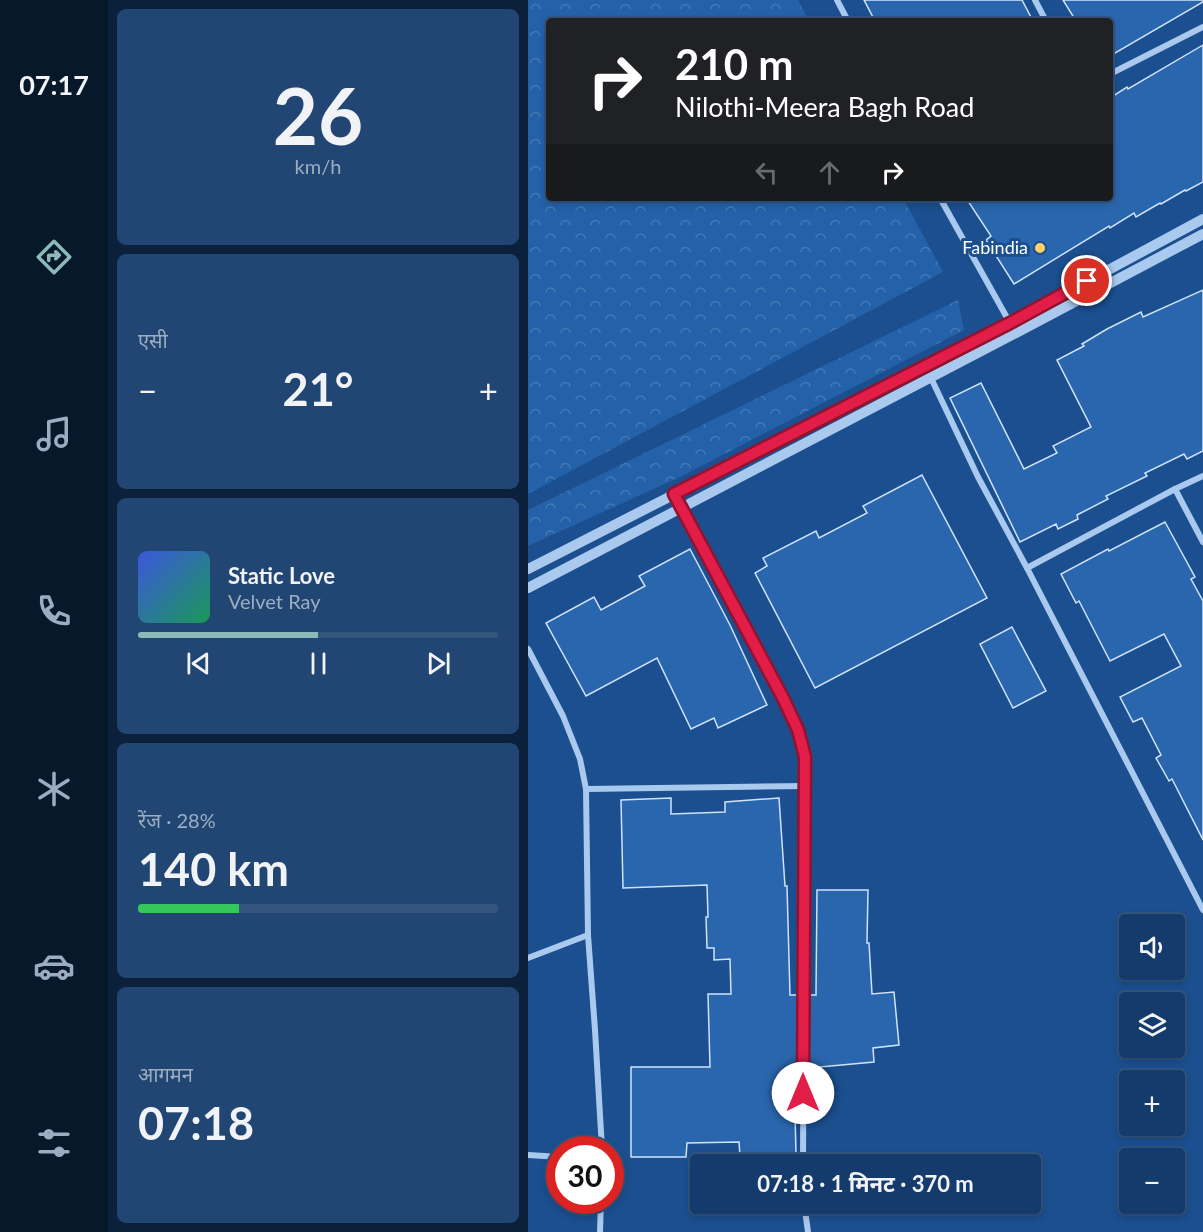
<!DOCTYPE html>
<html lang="hi">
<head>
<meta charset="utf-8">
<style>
	body { margin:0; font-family:Lato,"Noto Sans Devanagari",sans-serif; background:#214673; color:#f1f3f6; height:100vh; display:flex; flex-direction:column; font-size:22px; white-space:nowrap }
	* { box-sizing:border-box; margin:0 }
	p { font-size:20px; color:#9dadc1 }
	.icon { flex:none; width:33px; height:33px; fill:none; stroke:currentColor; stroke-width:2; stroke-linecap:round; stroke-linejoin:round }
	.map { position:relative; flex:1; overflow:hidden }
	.panel { display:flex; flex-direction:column; gap:9px; padding:9px; background:#0b203b; width:420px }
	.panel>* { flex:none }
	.banner { position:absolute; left:18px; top:18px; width:567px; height:183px; border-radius:6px; box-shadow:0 3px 9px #0003,0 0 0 2px #33557e; background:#202124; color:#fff; overflow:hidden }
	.fabs { position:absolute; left:591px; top:914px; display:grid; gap:12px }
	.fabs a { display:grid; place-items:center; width:66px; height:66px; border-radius:6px; background:#143b6b; box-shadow:0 3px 9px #0003,0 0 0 2px #33557e; font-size:30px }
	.speed { position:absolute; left:18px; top:1136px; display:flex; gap:12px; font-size:30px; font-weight:700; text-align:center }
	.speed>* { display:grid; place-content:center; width:78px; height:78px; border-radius:50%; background:#143b6b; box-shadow:0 3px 9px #0003,0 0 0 2px #33557e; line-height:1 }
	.speed .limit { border:9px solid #d22; background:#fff; color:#111 }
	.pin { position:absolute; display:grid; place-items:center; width:51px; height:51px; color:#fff; margin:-26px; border:3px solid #fff; border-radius:50%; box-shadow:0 2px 6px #0007 }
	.me { position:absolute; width:66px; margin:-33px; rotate:0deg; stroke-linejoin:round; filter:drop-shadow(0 0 4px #0008) }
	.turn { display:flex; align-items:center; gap:21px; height:126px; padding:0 30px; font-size:27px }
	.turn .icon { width:78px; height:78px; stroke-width:2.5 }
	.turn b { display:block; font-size:42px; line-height:51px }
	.lanes { display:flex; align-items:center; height:57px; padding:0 30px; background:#0003; justify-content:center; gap:30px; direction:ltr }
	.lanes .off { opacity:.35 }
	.big { font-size:45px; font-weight:700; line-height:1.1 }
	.panel .card { flex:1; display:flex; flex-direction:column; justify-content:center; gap:9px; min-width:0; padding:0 21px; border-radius:9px; background:#214673 }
	.panel .dial { align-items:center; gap:0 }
	.dial b { font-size:78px; line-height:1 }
	.song { display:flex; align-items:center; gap:18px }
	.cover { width:72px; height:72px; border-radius:9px; background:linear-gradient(135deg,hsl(230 70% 55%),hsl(150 70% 35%)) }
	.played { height:6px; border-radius:3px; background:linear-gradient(90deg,#8bbbb9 50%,#33557e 50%) }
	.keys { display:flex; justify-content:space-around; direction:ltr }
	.heat { display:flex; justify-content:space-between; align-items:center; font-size:33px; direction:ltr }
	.charge { height:9px; border-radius:4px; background:linear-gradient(90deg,#34c759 28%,#33557e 0) }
	.trip { position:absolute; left:162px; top:1154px; width:351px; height:60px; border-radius:6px; background:#143b6b; box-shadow:0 3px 9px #0003,0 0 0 2px #33557e; font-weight:700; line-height:60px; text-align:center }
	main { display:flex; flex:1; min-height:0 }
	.menu { display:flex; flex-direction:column; width:108px; justify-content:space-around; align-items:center; background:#08182b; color:#9dadc1 }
	.menu .icon { width:42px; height:42px }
	.menu .active { color:#8bbbb9 }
	.menu b { font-size:27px; color:#f1f3f6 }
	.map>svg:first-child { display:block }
</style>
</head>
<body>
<main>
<nav class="menu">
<b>07:17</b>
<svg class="icon active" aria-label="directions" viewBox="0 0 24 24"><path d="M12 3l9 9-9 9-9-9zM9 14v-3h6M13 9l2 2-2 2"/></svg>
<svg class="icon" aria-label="music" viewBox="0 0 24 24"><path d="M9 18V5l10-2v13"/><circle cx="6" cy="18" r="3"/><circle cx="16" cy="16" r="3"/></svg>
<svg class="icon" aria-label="phone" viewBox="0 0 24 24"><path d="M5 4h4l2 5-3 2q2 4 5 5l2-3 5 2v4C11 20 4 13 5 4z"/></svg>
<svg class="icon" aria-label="climate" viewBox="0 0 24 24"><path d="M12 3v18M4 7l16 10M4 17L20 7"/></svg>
<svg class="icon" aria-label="car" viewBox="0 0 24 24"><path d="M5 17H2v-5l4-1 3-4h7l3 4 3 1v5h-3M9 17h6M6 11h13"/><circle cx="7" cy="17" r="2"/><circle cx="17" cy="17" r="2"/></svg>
<svg class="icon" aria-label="filters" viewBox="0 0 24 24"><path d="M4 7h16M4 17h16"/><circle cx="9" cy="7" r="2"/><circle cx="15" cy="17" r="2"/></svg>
</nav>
<section class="panel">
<div class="card dial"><b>26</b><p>km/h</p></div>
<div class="card"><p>एसी</p>
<div class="heat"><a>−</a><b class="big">21°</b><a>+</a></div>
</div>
<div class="card">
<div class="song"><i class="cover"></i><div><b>Static Love</b><p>Velvet Ray</p></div></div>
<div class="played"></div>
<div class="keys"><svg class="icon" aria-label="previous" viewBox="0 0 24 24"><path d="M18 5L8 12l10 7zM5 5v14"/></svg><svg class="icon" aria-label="pause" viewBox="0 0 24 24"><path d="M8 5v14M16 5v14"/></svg><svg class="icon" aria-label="next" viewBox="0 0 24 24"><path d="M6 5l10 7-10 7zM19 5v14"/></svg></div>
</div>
<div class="card"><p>रेंज · 28%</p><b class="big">140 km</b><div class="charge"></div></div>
<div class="card"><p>आगमन</p><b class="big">07:18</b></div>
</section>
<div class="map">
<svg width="675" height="1232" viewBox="0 0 675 1232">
	<defs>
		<pattern id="forest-crowns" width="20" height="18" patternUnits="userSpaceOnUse" patternTransform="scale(1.5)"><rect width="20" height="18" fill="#2461a8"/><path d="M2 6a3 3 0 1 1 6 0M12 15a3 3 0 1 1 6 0" fill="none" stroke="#4579b5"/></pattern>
	</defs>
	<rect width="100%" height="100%" fill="#1b4f8f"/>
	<g fill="url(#forest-crowns)">
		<polygon points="0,0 270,0 281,21 21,21 21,198 375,198 415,272 0,494"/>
		<polygon points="430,300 436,330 152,477 0,546 0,510"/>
	</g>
	<g fill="#2a66ad" stroke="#cfe3fa" stroke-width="1.5">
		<polygon points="336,0 494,0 505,21 347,21"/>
		<polygon points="535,0 675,0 675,2 582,56 582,21 548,21"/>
		<polygon points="675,45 675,182 658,191 657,190 633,204 632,203 608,217 606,213 582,228 581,226 486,284 458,240 463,236 438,198 582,198 582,98 599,87 600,89"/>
		<polygon points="675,290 675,451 659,459 656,454 617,473 619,476 578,496 580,499 549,515 550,519 530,529 528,524 492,542 422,398 453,383 496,469 529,453 525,446 563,427 529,360 556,346 554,344 579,329 613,312 615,317"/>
		<polygon points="394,475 459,598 287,688 227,573 239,566 235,558 288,531 291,538 339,513 335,506"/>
		<polygon points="637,522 667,577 663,579 675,601 675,840 644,779 641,781 628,758 633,755 614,718 605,722 592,697 653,666 636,634 582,661 551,601 548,603 533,574 580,549 581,551"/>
		<polygon points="162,549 202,625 239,705 190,728 186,718 163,729 129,658 58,696 18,623 66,597 73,610 117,586 111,576"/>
		<polygon points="484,627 518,691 485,708 452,644"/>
		<polygon points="143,798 143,814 197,812 197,802 251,798 257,886 259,886 262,995 271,995 270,1069 266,1069 268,1154 212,1156 211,1142 159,1143 158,1157 103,1157 103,1067 182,1067 180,994 203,994 202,959 186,960 186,948 179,948 178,917 180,917 179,885 95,888 93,800"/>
		<polygon points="289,890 340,890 339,943 341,943 344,994 366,992 371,1045 345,1048 346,1062 281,1068 281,995 288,995"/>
	</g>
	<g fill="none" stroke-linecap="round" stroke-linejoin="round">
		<g stroke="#a9c9ee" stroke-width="6">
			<polyline points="309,0 320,21"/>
			<polyline points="507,0 518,21"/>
			<polyline points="582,74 675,27"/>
			<polyline points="412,198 482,323"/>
			<polyline points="403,378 450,477 499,568"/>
			<polyline points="675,476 647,489 499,568 675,910"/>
			<polyline points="647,489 675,542"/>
			<polyline points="146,494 255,697 270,731 277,757 275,1164"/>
			<polyline points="0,649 35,716 52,759 58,789 60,935 67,1030 74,1149"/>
			<polyline points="58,789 277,786"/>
			<polyline points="0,958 60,935"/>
			<polyline points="0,1155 32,1157"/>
			<polyline points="276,1203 280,1232"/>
			<polyline points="72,1232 73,1200"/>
		</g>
		<g stroke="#a9c9ee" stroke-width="10">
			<polyline points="0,569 482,323 675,219"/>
			<polyline points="0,588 488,333 675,234"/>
		</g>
	</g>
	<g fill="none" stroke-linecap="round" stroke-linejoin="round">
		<g stroke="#92132f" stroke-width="15">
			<polyline id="route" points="275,1093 277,757 270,730 255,698 146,494 482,323 559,281"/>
		</g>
		<use href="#route" stroke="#e11d48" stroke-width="10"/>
	</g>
	<circle fill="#ffd166" stroke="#1b4f8f" stroke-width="2" cx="512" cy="248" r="6"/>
	<g text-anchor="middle" stroke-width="6" stroke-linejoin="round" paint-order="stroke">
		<g font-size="18" fill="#fff" stroke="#1b4f8f" text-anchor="end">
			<text x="500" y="254">Fabindia</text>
		</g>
	</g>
</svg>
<div class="fabs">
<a><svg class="icon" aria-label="sound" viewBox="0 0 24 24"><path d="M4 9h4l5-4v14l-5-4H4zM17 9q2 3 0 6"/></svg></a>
<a><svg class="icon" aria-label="layers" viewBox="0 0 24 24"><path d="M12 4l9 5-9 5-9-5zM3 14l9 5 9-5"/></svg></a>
<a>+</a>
<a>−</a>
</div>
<div class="speed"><div class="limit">30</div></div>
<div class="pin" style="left:559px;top:281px;background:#d93025"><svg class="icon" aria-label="arrive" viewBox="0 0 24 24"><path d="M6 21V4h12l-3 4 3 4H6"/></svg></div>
<svg class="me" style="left:275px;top:1093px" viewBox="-20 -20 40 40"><circle r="19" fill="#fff"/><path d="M0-13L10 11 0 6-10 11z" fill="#e11d48"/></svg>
<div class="trip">07:18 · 1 मिनट · 370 m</div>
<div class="banner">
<div class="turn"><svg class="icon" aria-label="right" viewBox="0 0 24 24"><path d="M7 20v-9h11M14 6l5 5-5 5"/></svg><div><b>210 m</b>Nilothi-Meera Bagh Road</div></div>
<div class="lanes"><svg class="icon off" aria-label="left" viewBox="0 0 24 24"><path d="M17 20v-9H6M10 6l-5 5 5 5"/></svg><svg class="icon off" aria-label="ahead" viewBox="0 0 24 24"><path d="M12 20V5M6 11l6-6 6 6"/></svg><svg class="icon" aria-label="right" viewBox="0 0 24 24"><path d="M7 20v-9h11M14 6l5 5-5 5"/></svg></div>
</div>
</div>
</main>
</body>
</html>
